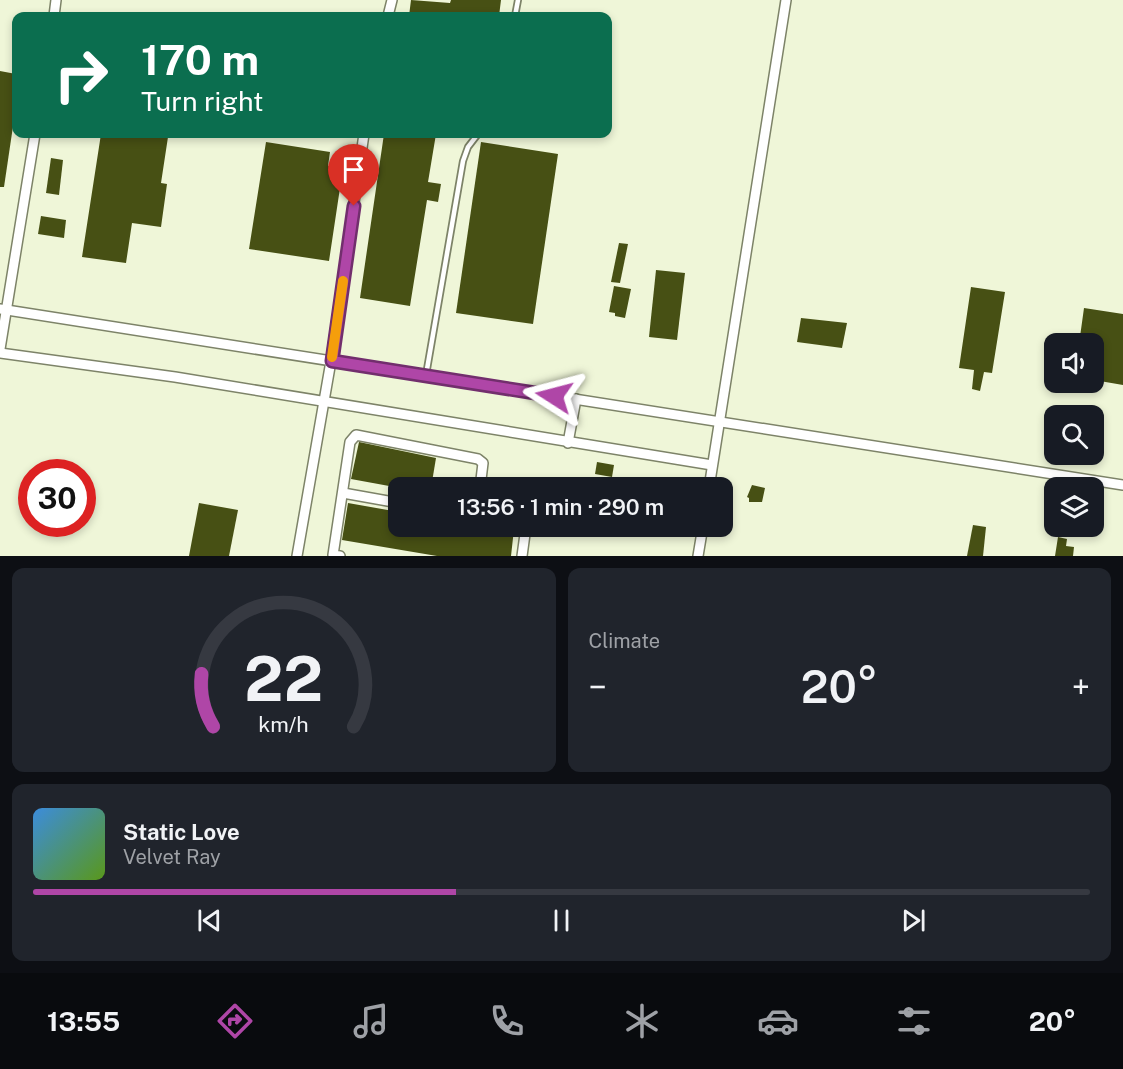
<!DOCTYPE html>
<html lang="en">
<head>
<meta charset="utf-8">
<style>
	body { margin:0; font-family:"Public Sans",sans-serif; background:#20242c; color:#f1f3f6; height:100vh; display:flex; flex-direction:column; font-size:22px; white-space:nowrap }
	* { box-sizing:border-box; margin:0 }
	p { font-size:20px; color:#9ea1a6 }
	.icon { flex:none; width:33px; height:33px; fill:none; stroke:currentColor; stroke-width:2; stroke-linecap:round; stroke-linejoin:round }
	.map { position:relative; height:556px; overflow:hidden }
	.panel { display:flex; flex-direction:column; gap:12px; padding:12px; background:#0d0f14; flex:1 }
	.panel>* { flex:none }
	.hud { position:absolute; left:12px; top:12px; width:600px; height:126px; border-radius:12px; box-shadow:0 3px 9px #0003; background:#0b6e4f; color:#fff; overflow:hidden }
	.buttons { position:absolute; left:1044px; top:333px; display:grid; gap:12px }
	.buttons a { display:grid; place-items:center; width:60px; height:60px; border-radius:12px; background:#171b24; box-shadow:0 3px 9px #0003; font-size:30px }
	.speed { position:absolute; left:18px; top:459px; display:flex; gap:12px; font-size:30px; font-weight:700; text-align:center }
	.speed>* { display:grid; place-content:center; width:78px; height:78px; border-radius:50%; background:#171b24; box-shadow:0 3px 9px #0003; line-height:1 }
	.speed .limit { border:9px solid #d22; background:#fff; color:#111 }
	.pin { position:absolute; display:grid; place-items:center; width:51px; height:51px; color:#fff; margin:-62px -26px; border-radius:50% 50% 50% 0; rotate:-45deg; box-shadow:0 0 6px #0007 }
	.pin .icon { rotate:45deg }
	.me { position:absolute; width:66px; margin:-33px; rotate:279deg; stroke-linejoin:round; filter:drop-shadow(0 0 4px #0008) }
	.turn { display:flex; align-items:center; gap:21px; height:126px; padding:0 30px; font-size:27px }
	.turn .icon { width:78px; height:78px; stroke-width:2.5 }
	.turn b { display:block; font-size:42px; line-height:51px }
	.big { font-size:45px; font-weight:600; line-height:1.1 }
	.panel .widget { flex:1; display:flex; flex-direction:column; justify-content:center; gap:9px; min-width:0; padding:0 21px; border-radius:12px; background:#20242c }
	.panel .dial { align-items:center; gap:0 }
	.dial svg { height:156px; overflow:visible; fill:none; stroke:#363941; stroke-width:7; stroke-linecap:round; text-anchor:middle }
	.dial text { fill:#f1f3f6; stroke:none }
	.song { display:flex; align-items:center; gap:18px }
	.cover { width:72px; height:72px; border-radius:9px; background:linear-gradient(135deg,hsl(210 70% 55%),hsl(90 70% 35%)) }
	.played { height:6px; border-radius:3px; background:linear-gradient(90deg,#af46a7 40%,#363941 40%) }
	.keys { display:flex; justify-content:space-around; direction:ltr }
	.heat { display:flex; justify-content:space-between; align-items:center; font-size:33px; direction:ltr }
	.panel .tiles { flex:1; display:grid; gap:12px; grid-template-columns:1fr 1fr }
	.widget:last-child { grid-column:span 2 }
	.trip { position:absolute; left:388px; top:477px; width:345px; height:60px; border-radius:12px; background:#171b24; box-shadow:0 3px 9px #0003; font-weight:600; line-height:60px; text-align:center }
	.menu { display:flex; height:96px; justify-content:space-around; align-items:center; background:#090b0e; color:#9ea1a6 }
	.menu .icon { width:42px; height:42px }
	.menu .on { color:#af46a7 }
	.menu b { font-size:27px; color:#f1f3f6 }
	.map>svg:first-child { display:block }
</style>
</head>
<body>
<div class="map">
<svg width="1123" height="556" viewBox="0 0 1123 556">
	<rect width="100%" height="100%" fill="#eff6d8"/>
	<g fill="#475014">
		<polygon points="411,0 450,3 451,0 501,0 499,16 409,16"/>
		<polygon points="0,71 16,74 16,106 4,187 0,187"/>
		<polygon points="101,134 145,134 168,137 161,183 167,184 161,227 132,223 126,263 82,257"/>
		<polygon points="384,134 436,134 428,182 441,184 438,202 427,200 410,306 360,298"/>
		<polygon points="266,142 330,152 328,166 343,168 329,261 249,249"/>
		<polygon points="481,142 558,154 533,324 456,313"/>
		<polygon points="51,158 63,160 59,195 46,193"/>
		<polygon points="41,216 66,220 64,238 38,234"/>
		<polygon points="619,243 628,244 620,283 611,282"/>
		<polygon points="656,270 685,273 677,340 649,337"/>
		<polygon points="614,286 631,289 625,318 615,316 615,313 609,312"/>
		<polygon points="971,287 1005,292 992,373 984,372 980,391 972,389 974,370 959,368"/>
		<polygon points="1084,308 1123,314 1123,385 1094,380 1094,344 1079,344"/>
		<polygon points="801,318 847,323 842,348 797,342"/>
		<polygon points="359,442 436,458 431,488 400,488 351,479"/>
		<polygon points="597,462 614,465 612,477 595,474"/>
		<polygon points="752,485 765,488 762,502 749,502 749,498 747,497"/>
		<polygon points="199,503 238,510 229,556 189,556"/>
		<polygon points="348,503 399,512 399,526 498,526 514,529 511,556 437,556 342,540"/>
		<polygon points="973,525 986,527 983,556 967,556"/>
		<polygon points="1058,537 1067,539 1066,546 1074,547 1073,556 1055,556"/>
	</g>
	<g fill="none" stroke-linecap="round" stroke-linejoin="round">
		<g stroke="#7d8368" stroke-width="8">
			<g id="lane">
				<polyline points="515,16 518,0"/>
				<polyline points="426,375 463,161 468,147 478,134"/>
			</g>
		</g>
		<g stroke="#7d8368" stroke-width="12">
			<g id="street">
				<polyline points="54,16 56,0"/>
				<polyline points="388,16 392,0"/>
				<polyline points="0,309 1123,485"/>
				<polyline points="0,349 35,134"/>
				<polyline points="0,353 175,377 712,465"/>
				<polyline points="568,443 576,399"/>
				<polyline points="709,488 786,0"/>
				<polyline points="343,493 399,503"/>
				<polyline points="520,526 525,534 522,556"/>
				<polyline points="297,556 331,361 364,134"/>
				<polyline points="340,556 333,555 350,442 356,435 478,459 483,463 480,488"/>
				<polyline points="698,556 703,526"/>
			</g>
		</g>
		<use href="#lane" stroke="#fff" stroke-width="4.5"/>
		<use href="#street" stroke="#fff" stroke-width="9"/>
	</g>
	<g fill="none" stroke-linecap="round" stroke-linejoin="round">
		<g stroke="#722e6d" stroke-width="15">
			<polyline id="route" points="354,206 332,361 554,396"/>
		</g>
		<use href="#route" stroke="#af46a7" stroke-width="10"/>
		<polyline stroke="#f59e0b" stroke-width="10" points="332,357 343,281"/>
	</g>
</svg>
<div class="buttons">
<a><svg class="icon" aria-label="sound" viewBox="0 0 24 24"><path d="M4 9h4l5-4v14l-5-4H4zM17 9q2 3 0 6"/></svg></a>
<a><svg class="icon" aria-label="search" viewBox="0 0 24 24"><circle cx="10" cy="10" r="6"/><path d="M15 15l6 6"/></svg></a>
<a><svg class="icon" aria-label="layers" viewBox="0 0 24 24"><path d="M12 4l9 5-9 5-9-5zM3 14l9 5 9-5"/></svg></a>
</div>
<div class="speed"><div class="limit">30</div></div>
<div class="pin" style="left:354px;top:206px;background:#d93025"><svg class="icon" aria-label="arrive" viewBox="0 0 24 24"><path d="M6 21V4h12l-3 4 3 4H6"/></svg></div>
<svg class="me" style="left:554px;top:396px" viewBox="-20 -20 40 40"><path d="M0-17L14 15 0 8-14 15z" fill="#af46a7" stroke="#fff" stroke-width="4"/></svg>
<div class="trip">13:56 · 1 min · 290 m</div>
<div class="hud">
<div class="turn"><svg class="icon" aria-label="right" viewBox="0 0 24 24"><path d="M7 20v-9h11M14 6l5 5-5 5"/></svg><div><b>170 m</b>Turn right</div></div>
</div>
</div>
<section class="panel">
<div class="tiles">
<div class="widget dial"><svg viewBox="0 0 100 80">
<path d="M14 69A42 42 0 1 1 86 69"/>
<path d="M14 69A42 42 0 0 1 8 42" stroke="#af46a7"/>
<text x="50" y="56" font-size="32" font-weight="700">22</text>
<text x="50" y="72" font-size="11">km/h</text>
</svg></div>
<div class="widget"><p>Climate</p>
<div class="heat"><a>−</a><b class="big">20°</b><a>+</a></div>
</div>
<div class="widget">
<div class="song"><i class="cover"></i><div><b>Static Love</b><p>Velvet Ray</p></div></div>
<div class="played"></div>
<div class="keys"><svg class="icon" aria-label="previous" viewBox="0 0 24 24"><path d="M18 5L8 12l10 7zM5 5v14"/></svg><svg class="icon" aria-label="pause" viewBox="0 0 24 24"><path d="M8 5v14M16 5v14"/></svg><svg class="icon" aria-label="next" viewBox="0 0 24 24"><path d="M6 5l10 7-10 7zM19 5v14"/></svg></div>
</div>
</div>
</section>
<nav class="menu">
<b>13:55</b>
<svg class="icon on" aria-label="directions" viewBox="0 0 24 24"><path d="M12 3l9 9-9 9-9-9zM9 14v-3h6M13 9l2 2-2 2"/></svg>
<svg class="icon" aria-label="music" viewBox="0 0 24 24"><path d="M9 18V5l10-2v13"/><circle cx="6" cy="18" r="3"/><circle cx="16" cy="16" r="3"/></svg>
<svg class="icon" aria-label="phone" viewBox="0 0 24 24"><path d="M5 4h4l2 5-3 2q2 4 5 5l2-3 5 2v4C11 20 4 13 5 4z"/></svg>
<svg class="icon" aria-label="climate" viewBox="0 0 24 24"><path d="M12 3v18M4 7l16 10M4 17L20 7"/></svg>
<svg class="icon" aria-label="car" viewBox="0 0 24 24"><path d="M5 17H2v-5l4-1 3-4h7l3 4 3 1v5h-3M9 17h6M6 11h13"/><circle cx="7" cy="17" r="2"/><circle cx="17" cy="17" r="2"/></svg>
<svg class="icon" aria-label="filters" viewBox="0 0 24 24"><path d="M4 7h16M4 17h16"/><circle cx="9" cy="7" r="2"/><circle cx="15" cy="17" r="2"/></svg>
<b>20°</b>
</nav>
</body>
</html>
